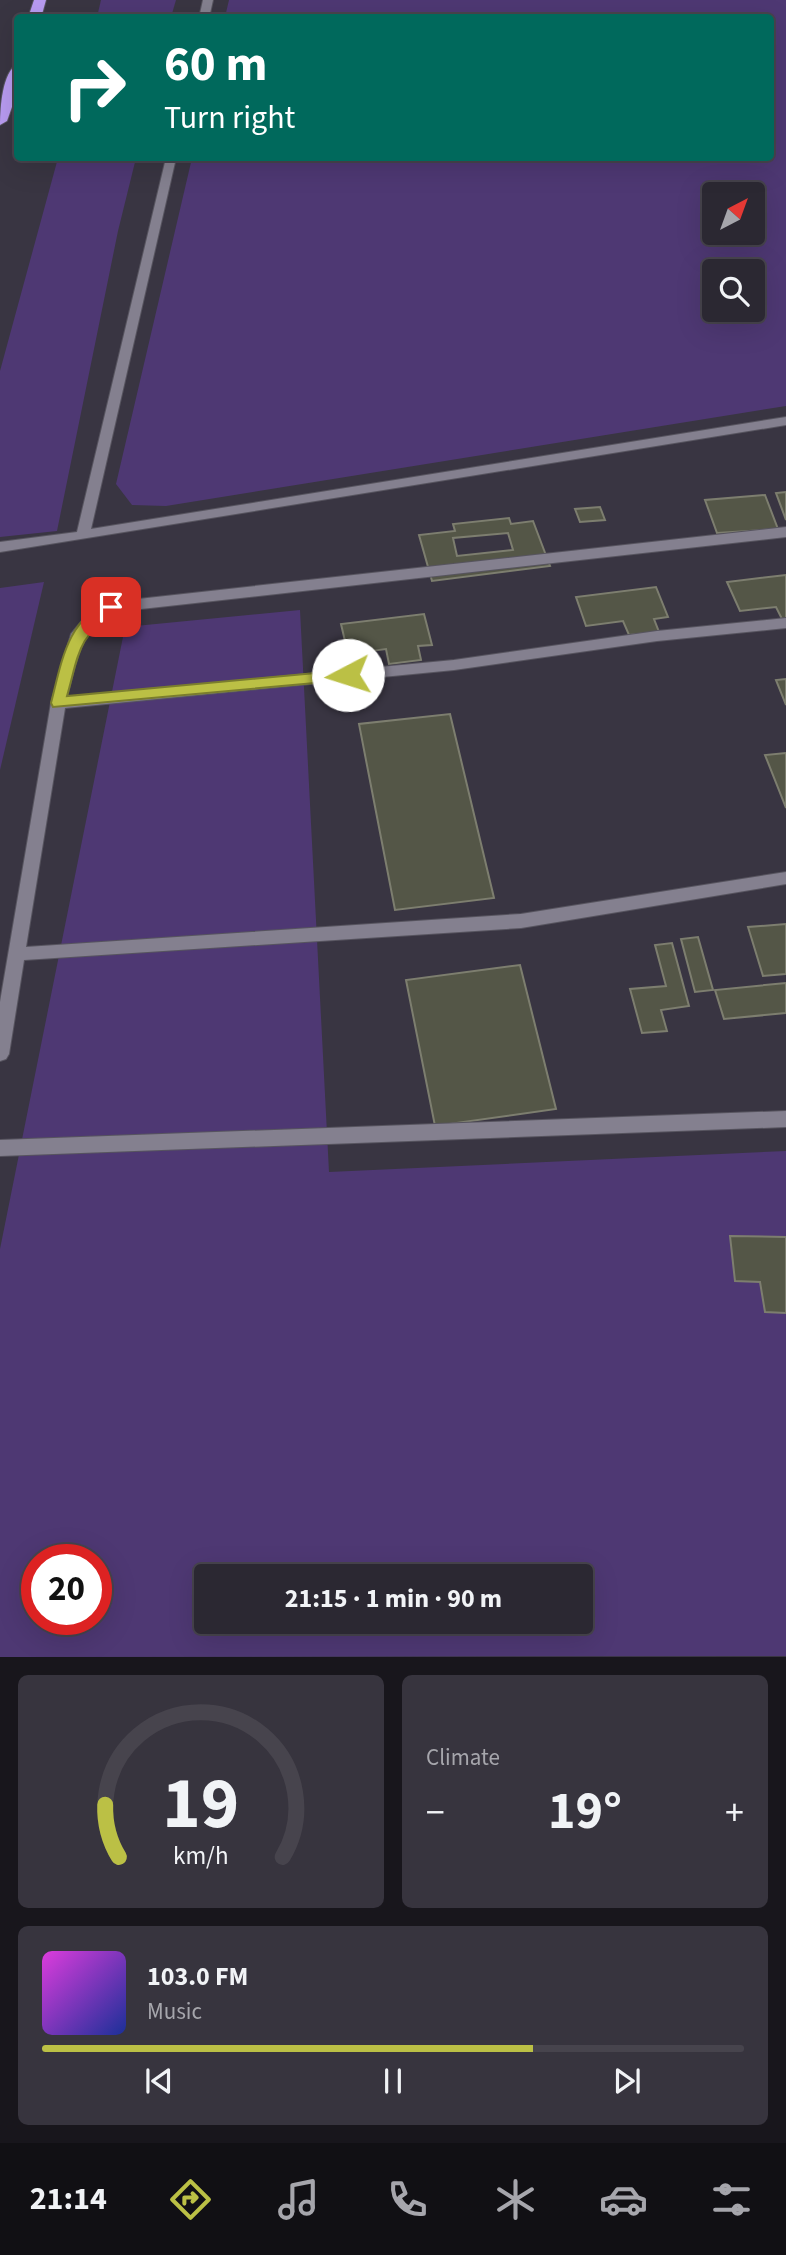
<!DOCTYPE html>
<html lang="en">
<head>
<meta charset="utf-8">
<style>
	body { margin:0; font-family:"Source Sans 3",sans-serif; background:#37343e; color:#f1f3f6; height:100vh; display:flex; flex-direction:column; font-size:26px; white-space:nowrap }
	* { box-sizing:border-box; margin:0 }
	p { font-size:23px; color:#a6a6ac }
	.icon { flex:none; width:38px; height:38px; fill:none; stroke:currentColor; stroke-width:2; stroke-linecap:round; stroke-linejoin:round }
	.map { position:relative; height:1657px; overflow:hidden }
	.drawer { display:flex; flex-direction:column; gap:18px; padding:18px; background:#18161c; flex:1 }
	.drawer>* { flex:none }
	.guide { position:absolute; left:14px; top:14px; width:760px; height:147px; border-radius:7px; box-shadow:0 7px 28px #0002,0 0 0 2px #47444d; background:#00695c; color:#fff; overflow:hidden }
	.needle { width:46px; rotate:41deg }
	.fabs { position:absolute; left:702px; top:182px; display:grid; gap:14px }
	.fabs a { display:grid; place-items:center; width:63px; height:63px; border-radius:7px; background:#2b2832; box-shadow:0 7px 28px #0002,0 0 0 2px #47444d; font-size:35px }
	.speed { position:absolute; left:21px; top:1544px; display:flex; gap:14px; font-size:35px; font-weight:700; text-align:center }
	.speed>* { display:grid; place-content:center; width:91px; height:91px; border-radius:50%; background:#2b2832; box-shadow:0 7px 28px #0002,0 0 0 2px #47444d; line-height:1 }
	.speed .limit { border:10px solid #d22; background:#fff; color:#111 }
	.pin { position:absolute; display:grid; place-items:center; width:60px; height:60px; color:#fff; margin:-30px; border-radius:14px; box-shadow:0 4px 10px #0006 }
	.me { position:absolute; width:77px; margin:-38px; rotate:265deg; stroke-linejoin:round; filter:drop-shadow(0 0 5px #0008) }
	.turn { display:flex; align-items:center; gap:24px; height:147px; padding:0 35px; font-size:32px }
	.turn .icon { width:91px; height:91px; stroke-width:2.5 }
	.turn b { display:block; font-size:49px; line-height:60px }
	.big { font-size:52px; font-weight:700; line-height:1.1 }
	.drawer .widget { flex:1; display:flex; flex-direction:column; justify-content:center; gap:10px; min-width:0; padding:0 24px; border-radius:10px; background:#37343e }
	.drawer .dial { align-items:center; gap:0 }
	.dial svg { height:182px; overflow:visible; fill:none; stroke:#47444d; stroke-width:7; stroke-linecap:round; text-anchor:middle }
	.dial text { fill:#f1f3f6; stroke:none }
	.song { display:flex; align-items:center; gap:21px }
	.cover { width:84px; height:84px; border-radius:10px; background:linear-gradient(135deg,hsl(300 70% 55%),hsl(230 70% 35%)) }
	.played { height:7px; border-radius:4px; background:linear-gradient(90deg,#bbc045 70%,#47444d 70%) }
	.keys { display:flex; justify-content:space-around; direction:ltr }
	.heat { display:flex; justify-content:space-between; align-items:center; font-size:38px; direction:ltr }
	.drawer .tiles { flex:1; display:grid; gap:18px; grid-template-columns:1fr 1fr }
	.widget:last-child { grid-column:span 2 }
	.trip { position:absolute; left:194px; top:1564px; width:399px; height:70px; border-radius:7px; background:#2b2832; box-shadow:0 7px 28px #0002,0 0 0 2px #47444d; font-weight:700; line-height:70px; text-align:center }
	.dock { display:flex; height:112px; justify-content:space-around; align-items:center; background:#111014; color:#a6a6ac }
	.dock .icon { width:49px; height:49px }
	.dock .on { color:#bbc045 }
	.dock b { font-size:32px; color:#f1f3f6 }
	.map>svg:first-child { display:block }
</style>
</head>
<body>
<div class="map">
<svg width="786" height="1657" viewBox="0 0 786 1657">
	<rect width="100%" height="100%" fill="#393542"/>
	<g fill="#4e3873" fill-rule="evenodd">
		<polygon points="101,0 176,0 171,17 97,17"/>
		<path d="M229,0H786V406L166,506L132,505L116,484L192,158H770V18L225,17ZM752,194V233H714V194ZM714,271H752V310H714Z"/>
		<polygon points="58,158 136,158 118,231 57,531 0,537 0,371"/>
		<polygon points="44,582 0,770 0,588"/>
		<path d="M300,610L329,1172L786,1151V1656L0,1657V1249L125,627ZM37,1559H96V1619H37ZM206,1577H581V1622H206Z"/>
	</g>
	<g fill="#545647" stroke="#7d7e6f" stroke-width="2" fill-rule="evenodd">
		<polygon points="786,492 786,520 776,493"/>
		<polygon points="765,495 778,529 717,533 705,500"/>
		<polygon points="600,507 605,520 580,522 575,509"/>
		<path d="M509,518L511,524L533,521L550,566L432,581L419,535L455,531L453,524ZM508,533L513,550L457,556L453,538Z"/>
		<polygon points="786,575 786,621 783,621 776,607 740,611 727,582"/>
		<polygon points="656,587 668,617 654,619 659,632 629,635 623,621 586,626 576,597"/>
		<polygon points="424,614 432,645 418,646 421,660 389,664 386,649 348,654 341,624"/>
		<polygon points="786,679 786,705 776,680"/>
		<polygon points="450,714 494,898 395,910 359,724"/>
		<polygon points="786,753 786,808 765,755"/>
		<polygon points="786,924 786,974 763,976 748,927"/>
		<polygon points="698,937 713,990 695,992 681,939"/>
		<polygon points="672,943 689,1006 661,1010 667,1031 642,1033 630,989 666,986 655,945"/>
		<polygon points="520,965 556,1109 435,1126 406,980"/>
		<polygon points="786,983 786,1013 724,1019 715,990"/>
		<polygon points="730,1236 786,1237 786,1313 765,1312 760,1282 735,1281"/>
	</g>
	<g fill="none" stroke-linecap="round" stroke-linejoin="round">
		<g stroke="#57545f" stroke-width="2">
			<g id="lane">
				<polygon points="203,0 213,0 209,18 199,18"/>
				<polygon points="166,158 176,158 91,529 786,417 786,425 0,552 0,542 77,532"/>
				<path d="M786,527V537L114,612C77,637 78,655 67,697L454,660L657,631L786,618V628L657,641L454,670L65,708L26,947L521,914L786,872V884L521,928L24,960L9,1054L6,1059L0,1061V1002L51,703L71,634L85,617L111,602Z"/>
				<polygon points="786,1111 786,1127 0,1156 0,1140"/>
			</g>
		</g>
		<g stroke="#57545f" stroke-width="2">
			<g id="highway">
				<polygon points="34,0 46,0 41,18 28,18"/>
				<path d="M18,64V90L7,121L0,125C0,109 2,71 18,64Z"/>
			</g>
		</g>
		<use href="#lane" fill="#84808f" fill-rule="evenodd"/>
		<use href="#highway" fill="#b89bf1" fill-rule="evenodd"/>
	</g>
	<path fill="#bbc045" stroke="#7a7d2d" stroke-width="2" d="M111,602L116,604V611C77,637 79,654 67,696L348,670L356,675L348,680L53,707L51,703C61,665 67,616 111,602Z"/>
</svg>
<div class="fabs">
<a><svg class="needle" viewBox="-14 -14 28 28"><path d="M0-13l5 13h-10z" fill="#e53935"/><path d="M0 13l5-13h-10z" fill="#a6a6ac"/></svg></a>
<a><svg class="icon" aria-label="search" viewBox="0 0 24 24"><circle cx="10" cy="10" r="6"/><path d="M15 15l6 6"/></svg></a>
</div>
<div class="speed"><div class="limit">20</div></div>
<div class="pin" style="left:111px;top:607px;background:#d93025"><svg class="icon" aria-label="arrive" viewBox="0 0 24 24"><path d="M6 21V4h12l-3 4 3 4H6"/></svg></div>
<svg class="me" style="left:348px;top:675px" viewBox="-20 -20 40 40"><circle r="19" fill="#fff"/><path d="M0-13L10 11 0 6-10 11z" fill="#bbc045"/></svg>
<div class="trip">21:15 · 1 min · 90 m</div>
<div class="guide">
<div class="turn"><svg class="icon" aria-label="right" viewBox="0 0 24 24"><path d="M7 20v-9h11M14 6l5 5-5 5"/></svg><div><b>60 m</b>Turn right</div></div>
</div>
</div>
<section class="drawer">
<div class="tiles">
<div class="widget dial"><svg viewBox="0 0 100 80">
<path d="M14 69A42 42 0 1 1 86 69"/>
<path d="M14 69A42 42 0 0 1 8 46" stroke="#bbc045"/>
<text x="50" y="56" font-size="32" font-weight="700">19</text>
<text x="50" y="72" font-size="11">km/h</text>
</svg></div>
<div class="widget"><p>Climate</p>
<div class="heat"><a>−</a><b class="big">19°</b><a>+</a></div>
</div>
<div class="widget">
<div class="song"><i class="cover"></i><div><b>103.0 FM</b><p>Music</p></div></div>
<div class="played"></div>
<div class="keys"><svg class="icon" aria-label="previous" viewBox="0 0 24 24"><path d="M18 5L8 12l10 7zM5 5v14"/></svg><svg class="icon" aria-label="pause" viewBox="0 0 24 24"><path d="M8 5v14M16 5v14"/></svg><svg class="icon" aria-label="next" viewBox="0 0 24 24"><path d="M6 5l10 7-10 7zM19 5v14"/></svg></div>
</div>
</div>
</section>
<nav class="dock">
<b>21:14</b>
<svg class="icon on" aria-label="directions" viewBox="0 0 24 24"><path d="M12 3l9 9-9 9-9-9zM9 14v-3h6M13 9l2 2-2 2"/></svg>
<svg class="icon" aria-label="music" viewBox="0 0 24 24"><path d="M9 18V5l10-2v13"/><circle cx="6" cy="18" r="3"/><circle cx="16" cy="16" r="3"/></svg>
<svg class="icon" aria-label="phone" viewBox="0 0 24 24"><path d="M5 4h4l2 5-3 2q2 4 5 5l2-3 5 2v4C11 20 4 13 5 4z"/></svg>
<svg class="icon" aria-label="climate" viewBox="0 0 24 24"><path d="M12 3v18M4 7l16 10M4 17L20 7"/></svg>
<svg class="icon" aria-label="car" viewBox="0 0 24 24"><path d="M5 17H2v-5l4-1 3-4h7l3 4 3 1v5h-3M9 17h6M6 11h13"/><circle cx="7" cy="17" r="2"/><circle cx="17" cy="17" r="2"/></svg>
<svg class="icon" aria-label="filters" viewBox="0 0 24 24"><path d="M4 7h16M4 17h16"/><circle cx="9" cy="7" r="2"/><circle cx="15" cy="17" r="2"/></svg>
</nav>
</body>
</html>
